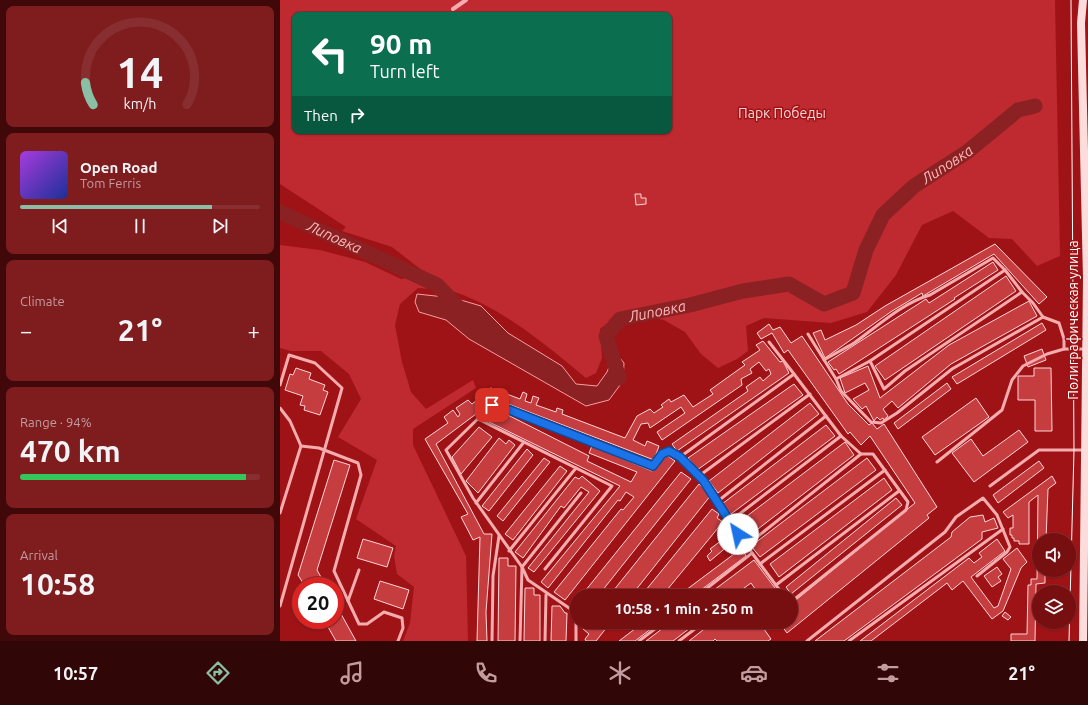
<!DOCTYPE html>
<html lang="en">
<head>
<meta charset="utf-8">
<style>
	body { margin:0; font-family:Ubuntu,sans-serif; background:#7e1c1e; color:#f1f3f6; height:100vh; display:flex; flex-direction:column; font-size:15px; white-space:nowrap }
	* { box-sizing:border-box; margin:0 }
	p { font-size:13px; color:#c39c9f }
	.icon { flex:none; width:22px; height:22px; fill:none; stroke:currentColor; stroke-width:2; stroke-linecap:round; stroke-linejoin:round }
	.map { position:relative; flex:1; overflow:hidden }
	.sheet { display:flex; flex-direction:column; gap:6px; padding:6px; background:#410809; width:280px }
	.sheet>* { flex:none }
	.top-card { position:absolute; left:12px; top:12px; width:380px; height:122px; border-radius:8px; box-shadow:0 1px 3px #0004,0 0 0 1px #882e30; background:#0b6e4f; color:#fff; overflow:hidden }
	.controls { position:absolute; left:752px; top:533px; display:grid; gap:8px }
	.controls a { display:grid; place-items:center; width:44px; height:44px; border-radius:50%; background:#770e10; box-shadow:0 1px 3px #0004,0 0 0 1px #882e30; font-size:20px }
	.speed { position:absolute; left:12px; top:577px; display:flex; gap:8px; font-size:20px; font-weight:700; text-align:center }
	.speed>* { display:grid; place-content:center; width:52px; height:52px; border-radius:50%; background:#770e10; box-shadow:0 1px 3px #0004,0 0 0 1px #882e30; line-height:1 }
	.speed .limit { border:6px solid #d22; background:#fff; color:#111 }
	.pin { position:absolute; display:grid; place-items:center; width:34px; height:34px; color:#fff; margin:-17px; border-radius:8px; box-shadow:0 2px 6px #0006 }
	.me { position:absolute; width:44px; margin:-22px; rotate:325deg; stroke-linejoin:round; filter:drop-shadow(0 0 3px #0008) }
	.turn { display:flex; align-items:center; gap:14px; height:84px; padding:0 12px; font-size:18px }
	.turn .icon { width:52px; height:52px; stroke-width:2.5 }
	.turn b { display:block; font-size:28px; line-height:34px }
	.then { display:flex; align-items:center; height:38px; padding:0 12px; background:#0003; gap:8px; font-size:15px }
	.big { font-size:30px; font-weight:600; line-height:1.1 }
	.sheet .tile { flex:1; display:flex; flex-direction:column; justify-content:center; gap:6px; min-width:0; padding:0 14px; border-radius:8px; background:#7e1c1e }
	.sheet .dial { align-items:center; gap:0 }
	.dial svg { height:104px; overflow:visible; fill:none; stroke:#882e30; stroke-width:7; stroke-linecap:round; text-anchor:middle }
	.dial text { fill:#f1f3f6; stroke:none }
	.song { display:flex; align-items:center; gap:12px }
	.cover { width:48px; height:48px; border-radius:6px; background:linear-gradient(135deg,hsl(280 70% 55%),hsl(230 70% 35%)) }
	.played { height:4px; border-radius:2px; background:linear-gradient(90deg,#8abfa5 80%,#882e30 80%) }
	.keys { display:flex; justify-content:space-around; direction:ltr }
	.heat { display:flex; justify-content:space-between; align-items:center; font-size:22px; direction:ltr }
	.charge { height:6px; border-radius:3px; background:linear-gradient(90deg,#34c759 94%,#882e30 0) }
	.trip { position:absolute; left:290px; top:589px; width:228px; height:40px; border-radius:20px; background:#770e10; box-shadow:0 1px 3px #0004,0 0 0 1px #882e30; font-weight:600; line-height:40px; text-align:center }
	.tabs { display:flex; height:64px; justify-content:space-around; align-items:center; background:#300606; color:#c39c9f }
	.tabs .icon { width:28px; height:28px }
	.tabs .active { color:#8abfa5 }
	.tabs b { font-size:18px; color:#f1f3f6 }
	main { display:flex; flex:1; min-height:0 }
	.map>svg:first-child { display:block }
</style>
</head>
<body>
<main>
<section class="sheet">
<div class="tile dial"><svg viewBox="0 0 100 80">
<path d="M14 69A42 42 0 1 1 86 69"/>
<path d="M14 69A42 42 0 0 1 8 52" stroke="#8abfa5"/>
<text x="50" y="56" font-size="32" font-weight="700">14</text>
<text x="50" y="72" font-size="11">km/h</text>
</svg></div>
<div class="tile">
<div class="song"><i class="cover"></i><div><b>Open Road</b><p>Tom Ferris</p></div></div>
<div class="played"></div>
<div class="keys"><svg class="icon" aria-label="previous" viewBox="0 0 24 24"><path d="M18 5L8 12l10 7zM5 5v14"/></svg><svg class="icon" aria-label="pause" viewBox="0 0 24 24"><path d="M8 5v14M16 5v14"/></svg><svg class="icon" aria-label="next" viewBox="0 0 24 24"><path d="M6 5l10 7-10 7zM19 5v14"/></svg></div>
</div>
<div class="tile"><p>Climate</p>
<div class="heat"><a>−</a><b class="big">21°</b><a>+</a></div>
</div>
<div class="tile"><p>Range · 94%</p><b class="big">470 km</b><div class="charge"></div></div>
<div class="tile"><p>Arrival</p><b class="big">10:58</b></div>
</section>
<div class="map">
<svg width="808" height="641" viewBox="0 0 808 641">
	<rect width="100%" height="100%" fill="#9f1316"/>
	<path fill="#be2a2f" fill-rule="evenodd" d="M0,0H775L780,256L757,266L732,239L709,238L673,211L642,225L616,275L587,312L551,323L484,318L466,326L468,351L457,359L438,368L421,354L405,332L384,320L341,313L320,329L322,358L316,373L306,378C268,346 222,308 175,292C164,289 150,289 138,288L120,304L115,325L122,362L131,392L146,409L193,380L196,388L133,429V445L186,556L188,641H123L130,623L134,587L117,574L114,556L116,546L76,519L97,460L58,437L81,399L69,374L41,351H11L0,348V245L40,250L85,262L121,279L148,275L112,247L62,231L66,227L0,184ZM15,15H389V131H15Z"/>
	<polygon fill="#8b2122" stroke="#f79ea2" points="137,294 174,298 201,306 228,333 282,366 296,384 317,386 327,372 335,352 344,363 343,381 329,400 306,406 189,339 166,320 139,312 135,302"/>
	<g fill="none" stroke-linecap="round" stroke-linejoin="round">
		<g stroke="#8b2122" stroke-width="15">
			<path id="s1" d="M0,212L157,285L183,312"/>
			<path id="s2" d="M339,378L326,336L340,319L410,305L463,291L509,284L544,304L573,293L586,250L603,215L634,186L687,152L738,110L755,106"/>
		</g>
	</g>
	<g fill="#c63d40" stroke="#fdd4d6">
		<polygon points="355,194 361,194 361,198 366,198 366,204 356,205"/>
		<polygon points="715,244 767,297 759,304 714,254 643,296 642,293 612,311 545,358 533,333 541,330 545,340 576,325 605,306"/>
		<polygon points="713,262 718,270 674,298 675,299 559,374 556,369 554,370 548,362 646,299 649,303"/>
		<polygon points="726,276 736,291 605,380 595,366"/>
		<polygon points="749,301 757,316 671,364 618,408 612,401 603,409 608,416 604,420 603,418 600,420 597,417 594,421 586,406 582,409 573,399 589,390 585,383 565,393 560,378 588,366 600,398 669,345"/>
		<polygon points="762,323 766,330 677,384 672,377"/>
		<polygon points="489,324 493,330 500,327 511,343 522,336 568,404 589,425 592,423 597,429 604,424 657,507 647,515 649,518 507,633 499,622 511,622 511,604 635,503 590,436 581,445 570,432 568,434 508,350 504,353 492,333 481,339 477,333"/>
		<polygon points="483,341 500,362 503,361 509,373 397,451 392,444 468,391 466,387 480,377 483,381 491,374 489,369 486,371 479,362 470,369 472,373 461,379 462,385 382,440 377,432 405,413 401,407 370,428 368,423 361,424 353,440 365,446 367,441 379,446 374,460 210,397 202,404 204,408 156,444 204,534 212,534 206,612 207,641 197,641 200,537 193,540 181,517 188,514 145,439 168,423 164,417 173,410 178,417 180,414 176,408 188,400 192,404 197,400 195,397 211,388 240,399 243,392 247,394 245,401 251,403 253,396 259,398 256,405 276,412 277,408 283,410 282,414 345,438 357,416 370,409 374,413 383,407 381,405 389,399 391,402 404,395 413,407 433,394 430,390 465,365 462,362 480,350 476,345"/>
		<polygon points="762,349 766,360 748,367 744,356"/>
		<polygon points="16,368 31,373 29,379 45,385 43,390 48,392 40,415 24,410 25,406 20,405 23,396 5,390 10,374 13,375"/>
		<polygon points="754,368 771,368 772,431 755,431 755,400 738,400 738,376 754,376"/>
		<polygon points="667,383 671,389 618,429 614,423"/>
		<polygon points="514,384 523,395 417,470 408,458"/>
		<polygon points="696,398 709,417 655,455 642,437"/>
		<polygon points="530,403 539,414 438,493 429,481"/>
		<polygon points="216,409 309,456 307,461 351,482 357,472 309,453 312,446 372,471 385,454 395,461 285,600 274,592 341,509 343,510 354,497 346,492 340,501 338,500 268,588 261,582 340,486 207,421 210,412 214,414"/>
		<polygon points="546,425 555,436 451,514 442,504"/>
		<polygon points="199,427 212,437 181,474 172,457"/>
		<polygon points="739,430 748,442 694,482 672,453 691,439 703,456"/>
		<polygon points="219,438 226,444 229,440 235,445 198,493 186,481"/>
		<polygon points="565,442 574,455 465,539 455,525"/>
		<polygon points="247,449 253,455 209,511 202,506"/>
		<polygon points="264,458 270,462 223,521 217,516"/>
		<polygon points="587,458 596,470 480,557 471,546"/>
		<polygon points="54,460 70,465 37,570 46,586 25,586 18,575"/>
		<polygon points="759,461 764,468 718,503 713,495"/>
		<polygon points="280,466 287,471 233,540 225,534"/>
		<polygon points="401,472 411,479 318,596 301,596"/>
		<polygon points="302,476 320,491 254,572 248,568 309,492 301,487 284,508 281,506 243,558 235,552 295,477 299,479"/>
		<polygon points="772,476 776,483 768,489 766,540 759,540 759,570 765,570 765,583 756,584 755,641 731,641 731,634 747,634 748,585 751,585 751,579 757,579 758,495 749,502 749,544 739,544 739,541 734,541 734,538 732,538 732,535 730,535 730,528 733,528 733,515 728,518 723,512"/>
		<polygon points="604,478 612,490 499,577 490,564"/>
		<polygon points="419,484 431,495 351,596 329,596"/>
		<polygon points="616,498 622,505 511,594 506,587"/>
		<polygon points="432,509 439,514 437,518 443,522 382,596 361,596"/>
		<polygon points="703,515 705,522 714,518 718,528 702,532 702,539 564,641 535,641 671,537 672,532 690,517"/>
		<polygon points="450,534 455,540 430,561 427,556 432,551 430,549"/>
		<polygon points="83,539 113,548 107,567 77,558"/>
		<polygon points="717,539 725,551 691,577 714,608 718,606 731,569 723,559 737,548 747,562 741,568 723,611 712,619 683,581 672,590 667,583 591,641 580,641 689,558 694,563 702,557 699,553"/>
		<polygon points="462,548 466,556 413,596 398,596"/>
		<polygon points="219,558 228,558 228,566 236,566 235,641 218,641"/>
		<polygon points="474,560 501,596 480,596 471,583 453,596 426,596"/>
		<polygon points="717,567 722,574 718,577 721,581 712,587 704,576"/>
		<polygon points="100,581 129,590 123,609 94,599"/>
		<polygon points="245,588 254,588 254,595 260,595 260,641 244,641"/>
		<polygon points="297,601 297,610 293,607"/>
		<polygon points="55,603 76,641 56,641 44,620 55,620"/>
		<polygon points="272,606 280,606 285,613 287,613 286,641 271,641"/>
		<polygon points="725,612 731,617 728,620 722,616"/>
		<polygon points="308,622 331,622 316,641 306,641 305,639 309,634 303,629"/>
		<polygon points="364,622 380,622 355,641 339,641"/>
		<polygon points="391,622 418,622 393,641 366,641"/>
		<polygon points="440,622 479,622 491,639 488,641 437,641 435,639 433,641 409,641 428,626 430,629"/>
	</g>
	<g fill="none" stroke-linecap="round" stroke-linejoin="round">
		<g stroke="#f4acae" stroke-width="3">
			<polyline points="528,334 556,379 590,361 604,389 625,371 742,292 753,303 763,317 779,323 784,339 784,349"/>
			<polyline points="489,342 514,374"/>
			<path d="M544,360C554,354 564,349 574,343C598,326 622,303 650,295L713,258L725,270"/>
			<polyline points="590,361 725,270 742,292"/>
			<polyline points="556,379 561,391 591,422 601,423 617,413 672,369 763,317"/>
			<polyline points="0,385 9,355 35,363 62,388 0,606"/>
			<polyline points="0,408 10,421 21,446 0,513"/>
			<polyline points="198,419 332,486 265,569"/>
			<polyline points="21,446 39,448 78,463 81,475 54,571 79,624 87,624 104,612 122,618 123,628 118,641"/>
			<polyline points="400,457 423,480 438,501 449,522 467,545"/>
			<polyline points="657,462 722,410 732,380 743,366 767,354 784,349 805,349"/>
			<polyline points="419,476 530,394"/>
			<polyline points="710,486 759,450 804,450"/>
			<polyline points="438,501 546,416"/>
			<polyline points="196,503 244,442"/>
			<polyline points="449,522 561,436"/>
			<polyline points="229,551 296,468"/>
			<polyline points="472,553 504,596"/>
			<polyline points="480,564 605,470"/>
			<polyline points="496,585 619,491"/>
			<polyline points="458,596 466,590 471,596"/>
			<polyline points="68,601 79,570"/>
			<polyline points="511,602 626,510 628,502 593,454 581,454"/>
			<polyline points="212,641 213,576 219,536"/>
			<polyline points="240,641 242,567 301,493"/>
			<polyline points="265,641 266,595"/>
			<polyline points="296,641 296,618 292,610 248,580 242,567 193,498 166,450 212,405 227,409 373,466 382,454 389,451 400,457 514,374 561,436 581,454 467,545 472,553 417,596"/>
			<polyline points="359,641 384,622"/>
			<polyline points="399,641 424,622"/>
			<polyline points="527,641 665,532 676,517 703,498 717,515 730,547 727,552 697,576"/>
			<polyline points="569,641 723,529"/>
		</g>
		<polyline stroke="#f4acae" stroke-width="4" points="173,9 186,0"/>
		<polyline stroke="#fddcdc" stroke-width="8" points="803,0 801,23 807,278 803,641"/>
		<polyline stroke="#fff" stroke-width="1" points="789,641 794,450 791,0"/>
	</g>
	<g fill="none" stroke-linecap="round" stroke-linejoin="round">
		<g stroke="#114b97" stroke-width="10">
			<polyline id="route" points="212,405 227,409 373,466 382,454 389,451 400,457 423,480 458,534"/>
		</g>
		<use href="#route" stroke="#1a73e8" stroke-width="7"/>
	</g>
	<g text-anchor="middle" stroke-width="3" stroke-linejoin="round" paint-order="stroke">
		<g font-size="14" fill="#fdd4d6" stroke="#9f1316">
			<text x="502" y="118">Парк Победы</text>
		</g>
		<g font-size="14" fill="#fff" stroke="#9f1316">
			<text transform="translate(793 320) rotate(-90)" y="5">Полиграфическая улица</text>
		</g>
		<g font-size="15" font-style="italic" fill="#fab8bb" stroke="#9f1316">
			<text dy="5" stroke="none"><textPath href="#s2" startOffset="476">Липовка</textPath></text>
			<text dy="5" stroke="none"><textPath href="#s1" startOffset="60">Липовка</textPath></text>
			<text dy="5" stroke="none"><textPath href="#s2" startOffset="104">Липовка</textPath></text>
		</g>
	</g>
</svg>
<div class="controls">
<a><svg class="icon" aria-label="sound" viewBox="0 0 24 24"><path d="M4 9h4l5-4v14l-5-4H4zM17 9q2 3 0 6"/></svg></a>
<a><svg class="icon" aria-label="layers" viewBox="0 0 24 24"><path d="M12 4l9 5-9 5-9-5zM3 14l9 5 9-5"/></svg></a>
</div>
<div class="speed"><div class="limit">20</div></div>
<div class="pin" style="left:212px;top:405px;background:#d93025"><svg class="icon" aria-label="arrive" viewBox="0 0 24 24"><path d="M6 21V4h12l-3 4 3 4H6"/></svg></div>
<svg class="me" style="left:458px;top:534px" viewBox="-20 -20 40 40"><circle r="19" fill="#fff"/><path d="M0-13L10 11 0 6-10 11z" fill="#1a73e8"/></svg>
<div class="trip">10:58 · 1 min · 250 m</div>
<div class="top-card">
<div class="turn"><svg class="icon" aria-label="left" viewBox="0 0 24 24"><path d="M17 20v-9H6M10 6l-5 5 5 5"/></svg><div><b>90 m</b>Turn left</div></div>
<div class="then">Then<svg class="icon" aria-label="right" viewBox="0 0 24 24"><path d="M7 20v-9h11M14 6l5 5-5 5"/></svg></div>
</div>
</div>
</main>
<nav class="tabs">
<b>10:57</b>
<svg class="icon active" aria-label="directions" viewBox="0 0 24 24"><path d="M12 3l9 9-9 9-9-9zM9 14v-3h6M13 9l2 2-2 2"/></svg>
<svg class="icon" aria-label="music" viewBox="0 0 24 24"><path d="M9 18V5l10-2v13"/><circle cx="6" cy="18" r="3"/><circle cx="16" cy="16" r="3"/></svg>
<svg class="icon" aria-label="phone" viewBox="0 0 24 24"><path d="M5 4h4l2 5-3 2q2 4 5 5l2-3 5 2v4C11 20 4 13 5 4z"/></svg>
<svg class="icon" aria-label="climate" viewBox="0 0 24 24"><path d="M12 3v18M4 7l16 10M4 17L20 7"/></svg>
<svg class="icon" aria-label="car" viewBox="0 0 24 24"><path d="M5 17H2v-5l4-1 3-4h7l3 4 3 1v5h-3M9 17h6M6 11h13"/><circle cx="7" cy="17" r="2"/><circle cx="17" cy="17" r="2"/></svg>
<svg class="icon" aria-label="filters" viewBox="0 0 24 24"><path d="M4 7h16M4 17h16"/><circle cx="9" cy="7" r="2"/><circle cx="15" cy="17" r="2"/></svg>
<b>21°</b>
</nav>
</body>
</html>
